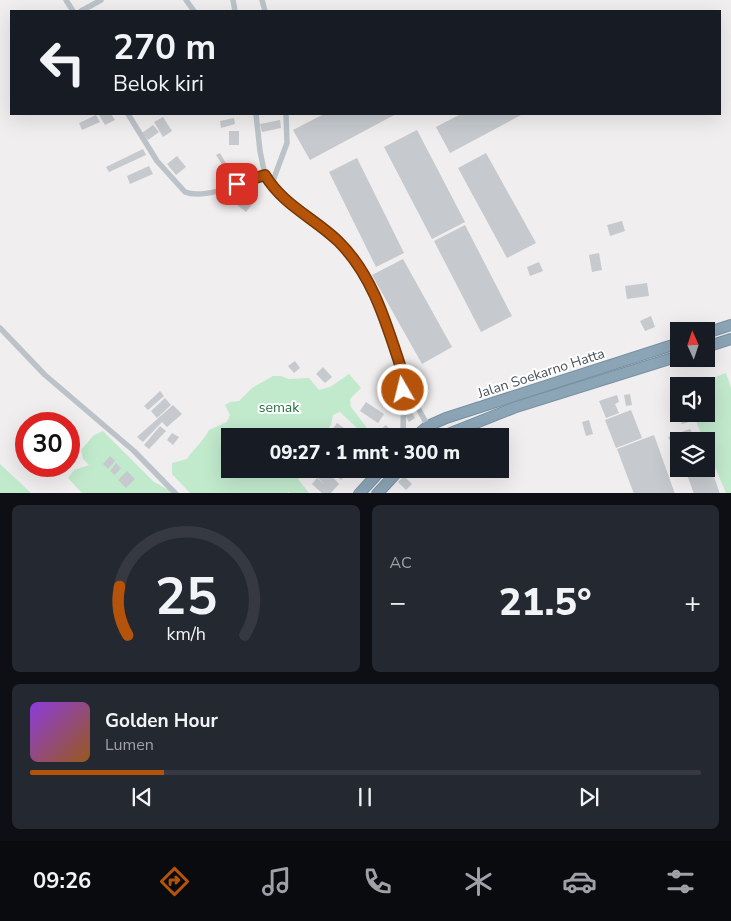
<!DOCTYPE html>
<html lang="id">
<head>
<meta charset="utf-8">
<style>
	body { margin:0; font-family:"Nunito Sans",sans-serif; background:#242831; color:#f1f3f6; height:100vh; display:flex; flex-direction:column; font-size:19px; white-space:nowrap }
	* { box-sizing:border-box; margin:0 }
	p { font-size:16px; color:#9ea1a6 }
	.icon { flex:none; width:28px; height:28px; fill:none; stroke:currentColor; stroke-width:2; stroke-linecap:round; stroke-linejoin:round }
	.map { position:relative; height:493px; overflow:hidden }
	.sheet { display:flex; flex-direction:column; gap:12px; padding:12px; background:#0d0f14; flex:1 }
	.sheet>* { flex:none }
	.hud { position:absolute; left:10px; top:10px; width:711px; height:105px; border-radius:0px; box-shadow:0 5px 20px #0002; background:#171b24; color:#f1f3f6; overflow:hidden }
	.needle { width:32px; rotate:357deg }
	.buttons { position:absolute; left:670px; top:322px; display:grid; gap:10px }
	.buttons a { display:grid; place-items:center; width:45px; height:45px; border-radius:0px; background:#171b24; box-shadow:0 5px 20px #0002; font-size:25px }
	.speed { position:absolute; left:15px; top:412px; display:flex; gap:10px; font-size:25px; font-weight:700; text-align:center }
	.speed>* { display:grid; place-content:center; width:65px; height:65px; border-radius:50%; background:#171b24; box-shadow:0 5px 20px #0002; line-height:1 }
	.speed .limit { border:8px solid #d22; background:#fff; color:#111 }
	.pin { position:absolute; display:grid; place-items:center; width:42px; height:42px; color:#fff; margin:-21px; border-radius:10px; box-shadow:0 2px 8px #0006 }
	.me { position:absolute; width:55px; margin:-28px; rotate:352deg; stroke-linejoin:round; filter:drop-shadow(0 0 4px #0008) }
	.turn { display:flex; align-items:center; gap:18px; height:105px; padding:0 20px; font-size:22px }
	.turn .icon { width:65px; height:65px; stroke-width:2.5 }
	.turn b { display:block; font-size:35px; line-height:42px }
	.big { font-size:38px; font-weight:800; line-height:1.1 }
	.sheet .card { flex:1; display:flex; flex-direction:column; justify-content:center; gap:8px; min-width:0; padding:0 18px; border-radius:8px; background:#242831 }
	.sheet .dial { align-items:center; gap:0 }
	.dial svg { height:130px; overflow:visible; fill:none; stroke:#363941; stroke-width:7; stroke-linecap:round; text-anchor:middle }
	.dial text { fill:#f1f3f6; stroke:none }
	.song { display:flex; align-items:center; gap:15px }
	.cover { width:60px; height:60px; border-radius:8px; background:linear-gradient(135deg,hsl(270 70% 55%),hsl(30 70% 35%)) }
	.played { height:5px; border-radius:2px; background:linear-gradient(90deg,#b45309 20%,#363941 20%) }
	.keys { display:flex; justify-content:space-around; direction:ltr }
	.heat { display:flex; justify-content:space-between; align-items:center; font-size:28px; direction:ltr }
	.sheet .tiles { flex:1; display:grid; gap:12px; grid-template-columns:1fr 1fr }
	.card:last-child { grid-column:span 2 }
	.trip { position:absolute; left:221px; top:428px; width:288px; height:50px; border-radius:0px; background:#171b24; box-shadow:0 5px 20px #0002; font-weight:800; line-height:50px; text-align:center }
	.menu { display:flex; height:80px; justify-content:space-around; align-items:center; background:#090b0e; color:#9ea1a6 }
	.menu .icon { width:35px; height:35px }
	.menu .active { color:#b45309 }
	.menu b { font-size:22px; color:#f1f3f6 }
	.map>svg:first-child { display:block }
</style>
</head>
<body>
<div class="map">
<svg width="731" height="494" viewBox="0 0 731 494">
	<rect width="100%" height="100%" fill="#f0eeee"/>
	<g fill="#c1e9cc">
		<polygon points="726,373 731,388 731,494 726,493 706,446 706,441 704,441 693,414 706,414 706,386 692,386"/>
		<path d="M349,374L361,388L350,399L351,407L367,428H357L340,412L333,415L331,425L324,436H230V469H316V475L309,477L305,475L298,479L309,493H290L288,492L287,494L190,493L172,474V463L187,459C194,448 203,442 209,430L227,422L230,415L225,405L230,402L239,401L252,388L273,376H281L289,379L309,378L319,390L330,387Z"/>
		<polygon points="103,431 154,482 174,493 82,493 68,478 74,470 89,465 83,459 81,450 94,435"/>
		<polygon points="0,464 31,493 0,493"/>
	</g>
	<g fill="#c6c9cd">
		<polygon points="102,114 111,114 115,120 105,125 99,115"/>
		<polygon points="324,114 396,114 310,160 293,130"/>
		<polygon points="461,114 523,114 450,153 436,127"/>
		<polygon points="96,115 100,122 82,130 79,123"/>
		<polygon points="163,117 172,131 163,137 154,122"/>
		<polygon points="234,118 235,124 221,128 220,121"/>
		<polygon points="280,120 281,128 262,132 260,124"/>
		<polygon points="153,125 159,132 148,140 142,133"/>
		<polygon points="417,130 465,222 432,239 384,147"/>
		<rect x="229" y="131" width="10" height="14"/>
		<polygon points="143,149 146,155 109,172 106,167"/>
		<polygon points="220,153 230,170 227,172 216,155"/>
		<polygon points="486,153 536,243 507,258 458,168"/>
		<polygon points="177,156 186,167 176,175 167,164"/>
		<polygon points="357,158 404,253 376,267 329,172"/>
		<polygon points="149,166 153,174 130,184 127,176"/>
		<polygon points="248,189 258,197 246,212 236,204"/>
		<polygon points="622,221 625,231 610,236 607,225"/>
		<polygon points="465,225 512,316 481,332 434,241"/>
		<polygon points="599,253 602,270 592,272 589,255"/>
		<polygon points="403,259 452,347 422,364 372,275"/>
		<polygon points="539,262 543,271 530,276 527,267"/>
		<polygon points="647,283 649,296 627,299 625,286"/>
		<polygon points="651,316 655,327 645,331 640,321"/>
		<polygon points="295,361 300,368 294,373 288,366"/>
		<polygon points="323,367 332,377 325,383 316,374"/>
		<polygon points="160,391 164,396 148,410 144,406"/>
		<polygon points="630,394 632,405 626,406 624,395"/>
		<polygon points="617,395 619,402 615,404 619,413 606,418 599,401"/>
		<polygon points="165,398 171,405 157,418 151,411"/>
		<polygon points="366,402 384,414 378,423 360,411"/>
		<polygon points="173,405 182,414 167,427 162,422 143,442 137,437"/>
		<polygon points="409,408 415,418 409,422 403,411"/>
		<polygon points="631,410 642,438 616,448 605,420"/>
		<polygon points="679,414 686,414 689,422 682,424"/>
		<polygon points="589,420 593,434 586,436 582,422"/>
		<polygon points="337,423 355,436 341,436 332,430"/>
		<polygon points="386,425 394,434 391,436 387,436 381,429"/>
		<polygon points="160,426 166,431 149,449 144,445"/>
		<polygon points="690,429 693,435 671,443 668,437"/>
		<polygon points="172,433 179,437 173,445 167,440"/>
		<polygon points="654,435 675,494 634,494 617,449"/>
		<polygon points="110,456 115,461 108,469 103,464"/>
		<polygon points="706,457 707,457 720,494 694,494 685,469 706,469"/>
		<polygon points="116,463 121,468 115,475 110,471"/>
		<polygon points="329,469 346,469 349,471 341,480"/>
		<polygon points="326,470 339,484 330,494 323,494 312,484 317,478 326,486 318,478"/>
		<polygon points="127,471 135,479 126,488 118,480"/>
		<polygon points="404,476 412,484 406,490 398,482"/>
	</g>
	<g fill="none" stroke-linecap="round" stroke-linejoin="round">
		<g stroke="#7790a2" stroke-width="12">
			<g id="highway">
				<polyline points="706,333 731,325"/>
				<polyline points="706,347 731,339"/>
				<polyline points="416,436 428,426 446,418 679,343"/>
				<polyline points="443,436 516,407 679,356"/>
				<polyline points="359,494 382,469"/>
				<polyline points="377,494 400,469"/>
			</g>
		</g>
		<g stroke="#bbc3c9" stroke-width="5.5">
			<polyline points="66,0 73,11"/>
			<polyline points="186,0 194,11"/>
			<polyline points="233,0 235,11"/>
			<polyline points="262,0 265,11"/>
			<polyline points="81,11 101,0"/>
			<path d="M128,114L157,161L185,192C205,200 244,182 265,175C287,212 332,227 356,262C380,295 389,337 403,375C409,393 419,410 428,426"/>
			<polyline points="256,114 260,151 265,175"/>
			<polyline points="271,186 287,143 286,114"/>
			<polyline points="0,328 45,375 134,451 176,494"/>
			<polyline points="403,436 404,379"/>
		</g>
		<use href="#highway" stroke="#8ba5b6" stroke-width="10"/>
	</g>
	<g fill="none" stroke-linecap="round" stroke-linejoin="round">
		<g stroke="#753606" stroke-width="12">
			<path id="route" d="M237,184L265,175C283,205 314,218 338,241C375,277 388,330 404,377L403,390"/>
		</g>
		<use href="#route" stroke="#b45309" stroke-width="9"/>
	</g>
	<g text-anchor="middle" stroke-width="4" stroke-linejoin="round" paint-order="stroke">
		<g font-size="14" fill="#485359" stroke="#fff">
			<text transform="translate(541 373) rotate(-18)" y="5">Jalan Soekarno Hatta</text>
		</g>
		<g font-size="14" fill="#227141" stroke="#fff">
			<text x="279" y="412">semak</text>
		</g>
	</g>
</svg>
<div class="buttons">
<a><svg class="needle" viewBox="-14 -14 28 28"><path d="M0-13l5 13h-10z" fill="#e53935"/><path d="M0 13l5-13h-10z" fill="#9ea1a6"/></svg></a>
<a><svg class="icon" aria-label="sound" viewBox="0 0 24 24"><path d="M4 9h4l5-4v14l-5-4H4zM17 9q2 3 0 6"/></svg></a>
<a><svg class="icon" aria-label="layers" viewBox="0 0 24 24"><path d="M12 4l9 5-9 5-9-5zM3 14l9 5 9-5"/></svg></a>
</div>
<div class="speed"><div class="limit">30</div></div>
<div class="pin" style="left:237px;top:184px;background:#d93025"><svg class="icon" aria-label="arrive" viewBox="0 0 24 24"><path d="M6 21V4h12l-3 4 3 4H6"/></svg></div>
<svg class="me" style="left:403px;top:390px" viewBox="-20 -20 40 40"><circle r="17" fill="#b45309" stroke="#fff" stroke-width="3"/><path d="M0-11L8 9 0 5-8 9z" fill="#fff"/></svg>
<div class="trip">09:27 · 1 mnt · 300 m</div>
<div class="hud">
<div class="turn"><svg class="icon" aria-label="left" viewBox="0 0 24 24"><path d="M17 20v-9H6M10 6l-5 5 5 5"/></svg><div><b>270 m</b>Belok kiri</div></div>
</div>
</div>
<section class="sheet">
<div class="tiles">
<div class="card dial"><svg viewBox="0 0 100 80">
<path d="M14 69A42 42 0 1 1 86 69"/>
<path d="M14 69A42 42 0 0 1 9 39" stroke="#b45309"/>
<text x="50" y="56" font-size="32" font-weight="700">25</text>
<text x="50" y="72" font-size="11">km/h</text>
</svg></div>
<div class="card"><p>AC</p>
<div class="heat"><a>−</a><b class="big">21.5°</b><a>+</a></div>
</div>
<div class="card">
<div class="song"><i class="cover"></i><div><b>Golden Hour</b><p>Lumen</p></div></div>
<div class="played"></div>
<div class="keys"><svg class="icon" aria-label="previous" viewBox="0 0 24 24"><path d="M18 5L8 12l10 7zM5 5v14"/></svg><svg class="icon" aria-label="pause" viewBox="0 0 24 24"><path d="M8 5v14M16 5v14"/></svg><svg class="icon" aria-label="next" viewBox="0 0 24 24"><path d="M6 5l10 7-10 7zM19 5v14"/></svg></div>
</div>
</div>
</section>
<nav class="menu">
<b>09:26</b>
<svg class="icon active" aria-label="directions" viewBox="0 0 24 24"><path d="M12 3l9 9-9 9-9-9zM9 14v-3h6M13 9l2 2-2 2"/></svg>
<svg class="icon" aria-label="music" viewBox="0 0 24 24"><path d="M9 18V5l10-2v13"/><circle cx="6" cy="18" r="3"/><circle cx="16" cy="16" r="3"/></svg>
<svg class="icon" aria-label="phone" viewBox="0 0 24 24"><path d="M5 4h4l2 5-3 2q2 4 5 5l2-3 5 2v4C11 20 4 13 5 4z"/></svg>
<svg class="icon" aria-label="climate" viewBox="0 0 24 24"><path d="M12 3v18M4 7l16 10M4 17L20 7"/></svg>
<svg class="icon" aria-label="car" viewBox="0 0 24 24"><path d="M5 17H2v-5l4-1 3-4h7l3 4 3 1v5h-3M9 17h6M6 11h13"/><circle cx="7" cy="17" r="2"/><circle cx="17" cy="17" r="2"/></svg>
<svg class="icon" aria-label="filters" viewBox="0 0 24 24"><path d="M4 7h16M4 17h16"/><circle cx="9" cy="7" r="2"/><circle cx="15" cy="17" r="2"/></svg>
</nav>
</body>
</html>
